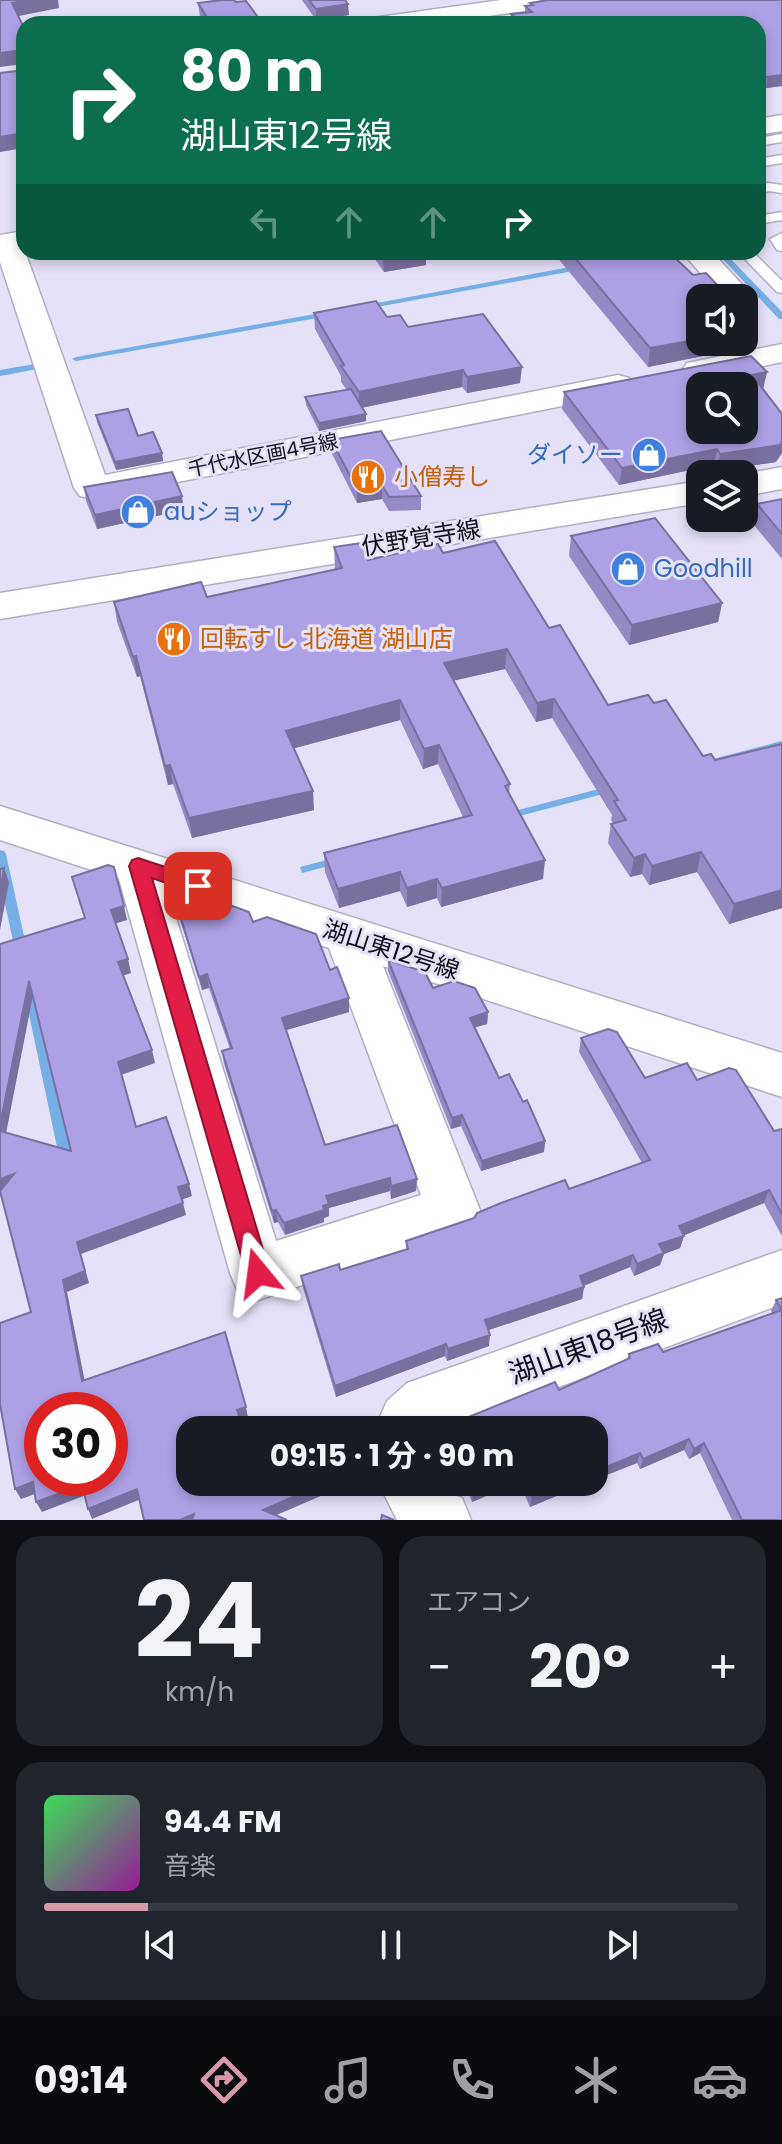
<!DOCTYPE html>
<html lang="ja">
<head>
<meta charset="utf-8">
<style>
	body { margin:0; font-family:Poppins,"Noto Sans JP",sans-serif; background:#20242c; color:#f1f3f6; height:100vh; display:flex; flex-direction:column; font-size:30px; white-space:nowrap }
	* { box-sizing:border-box; margin:0 }
	p { font-size:26px; color:#9ea1a6 }
	.icon { flex:none; width:44px; height:44px; fill:none; stroke:currentColor; stroke-width:2; stroke-linecap:round; stroke-linejoin:round }
	.map { position:relative; height:1520px; overflow:hidden }
	.panel { display:flex; flex-direction:column; gap:16px; padding:16px; background:#0d0f14; flex:1 }
	.panel>* { flex:none }
	.guide { position:absolute; left:16px; top:16px; width:750px; height:244px; border-radius:24px; box-shadow:0 4px 12px #0003; background:#0b6e4f; color:#fff; overflow:hidden }
	.fabs { position:absolute; left:686px; top:284px; display:grid; gap:16px }
	.fabs a { display:grid; place-items:center; width:72px; height:72px; border-radius:16px; background:#171b24; box-shadow:0 4px 12px #0003; font-size:40px }
	.speed { position:absolute; left:24px; top:1392px; display:flex; gap:16px; font-size:40px; font-weight:700; text-align:center }
	.speed>* { display:grid; place-content:center; width:104px; height:104px; border-radius:50%; background:#171b24; box-shadow:0 4px 12px #0003; line-height:1 }
	.speed .limit { border:12px solid #d22; background:#fff; color:#111 }
	.pin { position:absolute; display:grid; place-items:center; width:68px; height:68px; color:#fff; margin:-34px; border-radius:16px; box-shadow:0 4px 12px #0006 }
	.me { position:absolute; width:88px; margin:-44px; rotate:344deg; stroke-linejoin:round; filter:drop-shadow(0 0 6px #0008) }
	.turn { display:flex; align-items:center; gap:28px; height:168px; padding:0 32px; font-size:36px }
	.turn .icon { width:104px; height:104px; stroke-width:2.5 }
	.turn b { display:block; font-size:56px; line-height:68px }
	.lanes { display:flex; align-items:center; height:76px; padding:0 32px; background:#0003; justify-content:center; gap:40px; direction:ltr }
	.lanes .off { opacity:.35 }
	.big { font-size:60px; font-weight:700; line-height:1.1 }
	.panel .tile { flex:1; display:flex; flex-direction:column; justify-content:center; gap:12px; min-width:0; padding:0 28px; border-radius:24px; background:#20242c }
	.panel .dial { align-items:center; gap:0 }
	.dial b { font-size:104px; line-height:1 }
	.song { display:flex; align-items:center; gap:24px }
	.cover { width:96px; height:96px; border-radius:12px; background:linear-gradient(135deg,hsl(130 70% 55%),hsl(300 70% 35%)) }
	.played { height:8px; border-radius:4px; background:linear-gradient(90deg,#d898aa 15%,#363941 15%) }
	.keys { display:flex; justify-content:space-around; direction:ltr }
	.heat { display:flex; justify-content:space-between; align-items:center; font-size:44px; direction:ltr }
	.panel .tiles { flex:1; display:grid; gap:16px; grid-template-columns:1fr 1fr }
	.tile:last-child { grid-column:span 2 }
	.trip { position:absolute; left:176px; top:1416px; width:432px; height:80px; border-radius:24px; background:#171b24; box-shadow:0 4px 12px #0003; font-weight:700; line-height:80px; text-align:center }
	.tab-bar { display:flex; height:128px; justify-content:space-around; align-items:center; background:#090b0e; color:#9ea1a6 }
	.tab-bar .icon { width:56px; height:56px }
	.tab-bar .on { color:#d898aa }
	.tab-bar b { font-size:36px; color:#f1f3f6 }
	.map>svg:first-child { display:block }
</style>
</head>
<body>
<div class="map">
<svg width="782" height="1520" viewBox="0 0 782 1520">
	<rect width="100%" height="100%" fill="#e4e1f9"/>
	<polygon fill="#75afe6" points="782,741 782,747 302,873 300,867"/>
	<g fill="none" stroke-linecap="round" stroke-linejoin="round">
		<g fill="#75afe6" fill-rule="evenodd">
			<polygon points="716,252 724,252 782,312 782,319 779,319"/>
			<polygon points="581,265 584,265 584,269 366,309 362,307 366,305"/>
			<polygon points="326,312 329,312 329,316 76,361 72,359 76,357"/>
			<polygon points="35,364 39,367 38,369 0,376 0,370"/>
			<polygon points="0,850 4,851 6,854 27,950 25,954 21,955 17,954 15,950 0,881"/>
			<polygon points="29,981 33,982 35,986 74,1161 72,1165 67,1167 62,1165 60,1161 23,986 25,982"/>
		</g>
		<g stroke="#b1aec4" stroke-width="3">
			<g id="lane">
				<polygon points="782,134 782,142 758,146 758,138"/>
				<polygon points="782,155 782,163 758,167 758,159"/>
				<polygon points="768,183 782,185 782,193 769,191 758,194 758,186"/>
				<polygon points="782,212 782,220 758,224 758,216"/>
				<polygon points="782,233 782,251 777,250 770,239"/>
				<polygon points="738,252 753,252 782,281 782,293 777,292"/>
			</g>
		</g>
		<g stroke="#b1aec4" stroke-width="3">
			<g id="street">
				<polygon points="782,115 782,131 758,135 758,119"/>
				<polygon points="8,234 18,237 22,243 105,475 618,375 629,378 634,385 629,392 618,395 92,499 80,496 74,488 0,262 0,236"/>
				<polygon points="682,252 712,252 749,292 753,298 749,304 744,306 744,298 722,298"/>
				<polygon points="782,344 782,362 698,380 687,377 682,370 687,363"/>
				<path d="M0,806L782,1053V1097L383,966L480,1210L472,1228L258,1300L238,1292L230,1273L119,879L0,840ZM169,895L329,948L421,1195L276,1241Z"/>
				<polygon points="782,1250 782,1304 443,1430 374,1430 387,1401 407,1383"/>
				<polygon points="378,1482 444,1482 452,1494 462,1498 471,1520 397,1520"/>
			</g>
		</g>
		<g stroke="#b1aec4" stroke-width="3">
			<g id="secondary">
				<polygon points="501,0 565,0 561,5 553,7 431,24 367,24 370,19 379,17"/>
				<polygon points="24,231 24,249 0,253 0,235"/>
				<polygon points="782,467 782,489 744,496 744,474"/>
				<polygon points="700,481 700,503 0,619 0,593"/>
			</g>
		</g>
		<use href="#lane" fill="#fff" fill-rule="evenodd"/>
		<use href="#street" fill="#fff" fill-rule="evenodd"/>
		<use href="#secondary" fill="#fff" fill-rule="evenodd"/>
	</g>
	<g fill="#958ac5">
		<polygon points="302,0 345,0 349,15 316,20"/>
		<polygon points="782,0 782,86 758,89 758,24 511,24 511,14 525,13 525,6 530,5 530,3"/>
		<polygon points="198,3 263,24 204,24 200,17"/>
		<polygon points="370,252 426,252 426,265 384,272"/>
		<polygon points="557,252 659,252 693,275 722,290 720,298 700,298 700,342 730,342 728,351 648,367 556,256"/>
		<polygon points="314,313 387,317 520,383 467,393 462,387 362,408 366,414 366,421 319,431 306,405 305,397 347,390 341,382 341,376 315,329"/>
		<polygon points="767,372 763,389 776,462 717,471 714,465 619,485 562,409 564,392"/>
		<polygon points="96,415 138,436 162,453 163,461 116,470 97,422"/>
		<polygon points="331,440 421,496 421,510 389,511 382,499 357,503 332,454"/>
		<polygon points="84,487 184,510 97,529 86,501"/>
		<polygon points="782,499 782,559 753,524 757,504"/>
		<polygon points="571,536 722,603 718,622 629,645 569,556"/>
		<polygon points="334,547 368,560 443,553 549,628 608,705 654,703 703,756 715,760 782,744 782,908 729,924 697,872 649,885 642,874 630,877 608,843 611,824 613,823 611,820 612,815 552,718 536,722 505,669 454,680 510,784 509,794 543,879 441,907 437,898 407,907 400,891 339,908 325,872 324,853 463,817 438,764 423,769 400,720 294,748 314,810 192,838 173,784 168,785 140,676 137,677 117,622 114,602 207,597 335,570"/>
		<polygon points="171,886 213,908 253,922 330,970 349,1012 286,1030 325,1145 417,1179 416,1191 391,1199 390,1191 329,1208 329,1216 324,1218 324,1222 285,1235 278,1222 274,1223 224,1064 222,1051 230,1049 209,988 202,990 174,900"/>
		<polygon points="388,960 433,988 488,1012 487,1024 475,1027 499,1078 523,1102 545,1141 544,1152 481,1171 461,1126 451,1129 388,971"/>
		<polygon points="581,1038 645,1078 697,1080 774,1131 782,1129 782,1236 764,1203 684,1235 680,1248 664,1254 660,1265 634,1276 630,1267 584,1286 582,1299 488,1330 489,1346 447,1361 445,1356 336,1397 303,1288 301,1276 340,1270 406,1249 406,1241 569,1189 642,1163 579,1052"/>
		<polygon points="782,1298 782,1520 732,1520 700,1453 689,1459 684,1450 640,1469 637,1463 594,1480 594,1430 460,1430 461,1420 559,1390 627,1359 629,1354 663,1352 772,1313 771,1311 776,1300"/>
		<polygon points="464,1482 590,1482 530,1507 519,1482 472,1502"/>
	</g>
	<g fill="#7970a0">
		<polygon points="30,0 58,0 59,8 14,17 12,3"/>
		<polygon points="348,4 349,15 316,20 316,9"/>
		<polygon points="24,50 24,64 0,67 0,53"/>
		<polygon points="782,75 782,86 766,88 768,77"/>
		<polygon points="24,133 24,148 0,152 0,137"/>
		<polygon points="426,252 426,265 384,272 383,259"/>
		<polygon points="700,339 700,342 730,342 728,351 648,367 650,348"/>
		<polygon points="522,367 520,383 467,393 467,377"/>
		<polygon points="463,370 462,387 359,408 359,392"/>
		<polygon points="767,372 763,389 749,391 752,375"/>
		<polygon points="366,414 366,421 319,431 319,423"/>
		<polygon points="782,442 782,453 776,462 717,471 720,454"/>
		<polygon points="717,449 714,465 619,485 622,468"/>
		<polygon points="162,453 163,461 116,470 115,462"/>
		<polygon points="382,485 382,499 357,503 357,489"/>
		<polygon points="182,496 184,510 97,529 95,515"/>
		<polygon points="722,603 718,622 629,645 632,625"/>
		<polygon points="507,649 505,669 444,683 444,663"/>
		<polygon points="136,656 140,676 137,677 133,657"/>
		<polygon points="554,699 552,718 536,722 537,703"/>
		<polygon points="400,700 400,720 288,750 286,731"/>
		<polygon points="439,745 438,764 423,769 424,749"/>
		<polygon points="170,765 173,784 168,785 165,766"/>
		<polygon points="313,791 314,810 192,838 189,818"/>
		<polygon points="701,852 697,872 649,885 652,866"/>
		<polygon points="645,854 642,874 630,877 634,858"/>
		<polygon points="545,860 543,879 441,907 442,888"/>
		<polygon points="4,868 9,882 0,930 0,892"/>
		<polygon points="400,872 400,891 339,908 338,889"/>
		<polygon points="437,879 437,898 407,907 407,888"/>
		<polygon points="782,890 782,908 729,924 734,904"/>
		<polygon points="124,906 127,920 114,924 111,910"/>
		<polygon points="128,959 131,973 122,976 118,962"/>
		<polygon points="207,974 209,988 202,990 199,977"/>
		<polygon points="29,981 33,995 4,1144 0,1134 0,1125"/>
		<polygon points="349,998 349,1012 283,1031 282,1018"/>
		<polygon points="488,1012 487,1024 470,1029 470,1018"/>
		<polygon points="152,1050 155,1063 121,1075 118,1062"/>
		<polygon points="462,1115 461,1126 451,1129 452,1118"/>
		<polygon points="545,1141 544,1152 481,1171 482,1161"/>
		<polygon points="14,1174 19,1187 0,1194 0,1179"/>
		<polygon points="390,1178 390,1191 329,1208 329,1216 324,1218 324,1222 285,1235 284,1223 323,1206 326,1196"/>
		<polygon points="417,1179 416,1191 391,1199 391,1186"/>
		<polygon points="189,1184 192,1196 181,1200 178,1187"/>
		<polygon points="769,1190 764,1203 675,1239 679,1226"/>
		<polygon points="183,1203 186,1215 81,1254 89,1283 67,1292 87,1392 82,1381 63,1280 77,1242"/>
		<polygon points="276,1210 278,1222 274,1223 272,1211"/>
		<polygon points="684,1236 680,1248 664,1254 660,1265 634,1276 637,1264 659,1244"/>
		<polygon points="633,1255 630,1267 577,1288 580,1276"/>
		<polygon points="584,1287 582,1299 483,1332 485,1320"/>
		<polygon points="490,1335 489,1346 447,1361 448,1349"/>
		<polygon points="446,1344 445,1356 336,1397 335,1386"/>
		<polygon points="246,1407 248,1418 239,1421 237,1410"/>
		<polygon points="689,1439 684,1450 640,1469 643,1459"/>
		<polygon points="704,1443 700,1453 689,1459 694,1449"/>
		<polygon points="640,1453 637,1463 594,1480 594,1472"/>
		<polygon points="33,1482 38,1493 21,1499 15,1489"/>
		<polygon points="328,1482 330,1482 330,1492 265,1520 263,1510"/>
		<polygon points="498,1482 519,1482 472,1502 473,1492"/>
		<polygon points="569,1482 590,1482 530,1507 532,1497"/>
		<polygon points="82,1485 86,1495 42,1512 36,1502"/>
		<polygon points="137,1489 141,1499 92,1519 88,1509"/>
		<polygon points="194,1514 196,1520 180,1520"/>
	</g>
	<g fill="#ada0e5" stroke="#7970a0" stroke-width="2" fill-rule="evenodd">
		<polygon points="0,0 30,0 12,3 24,28 24,133 0,137 0,73 24,70 24,50 0,53"/>
		<polygon points="222,0 234,0 236,2 246,1 263,24 211,24 198,3"/>
		<polygon points="309,0 345,0 348,4 316,9"/>
		<polygon points="548,0 782,0 782,75 758,78 758,24 521,24 511,14 532,12 525,6 533,5 530,3"/>
		<polygon points="379,252 425,252 383,259"/>
		<polygon points="570,252 659,252 663,256 671,254 693,275 706,273 722,290 716,298 700,298 700,339 650,348"/>
		<polygon points="376,301 387,317 400,315 408,327 483,314 522,367 467,377 463,370 359,392 341,366 344,365 314,313"/>
		<path d="M751,356L767,372L752,375L782,414V442L780,445L720,454L717,449L622,468L564,392ZM700,386H744V430H700Z"/>
		<polygon points="351,389 366,414 319,423 305,397"/>
		<polygon points="128,409 138,436 153,432 162,453 115,462 96,415"/>
		<polygon points="381,431 421,496 389,497 382,485 357,489 331,440"/>
		<polygon points="172,472 182,496 95,515 84,487"/>
		<polygon points="782,499 782,534 757,504"/>
		<polygon points="655,518 722,603 632,625 571,536"/>
		<polygon points="495,541 549,628 560,625 608,705 648,695 654,703 666,700 703,756 711,754 715,760 782,744 782,890 734,904 701,852 652,866 645,854 634,858 611,824 626,820 614,801 618,800 554,699 537,703 507,649 444,663 510,784 505,786 545,860 442,888 437,879 407,888 400,872 338,889 324,853 472,815 439,745 424,749 400,700 286,731 313,791 189,818 170,765 165,766 136,656 133,657 114,602 201,582 207,597 342,568 334,547 361,543 368,560 438,544 443,553"/>
		<path d="M108,865L114,867L124,906L111,910L128,959L118,962L152,1050L118,1062L136,1127L166,1117L189,1184L178,1187L183,1203L77,1242L85,1271L63,1280L82,1381L225,1332L246,1407L237,1410L244,1430H190V1482H328L263,1510L287,1520H192L194,1514L180,1520H144L137,1489L88,1509L82,1485L36,1502L33,1482L15,1489L0,1404V1323L31,1312L0,1191L14,1174L0,1179V1131L71,1151L29,981L0,1125V944L85,918L72,877ZM42,1410H110V1478H42Z"/>
		<polygon points="4,868 0,892 0,869"/>
		<polygon points="171,886 210,899 213,908 227,904 249,912 253,922 267,917 316,934 330,970 337,967 349,998 282,1018 325,1145 397,1125 417,1179 391,1186 390,1178 326,1196 329,1204 323,1206 324,1210 284,1223 276,1210 272,1211 222,1051 232,1048 207,974 199,977"/>
		<polygon points="388,960 425,972 433,988 454,981 475,988 488,1012 470,1018 499,1078 509,1074 523,1102 527,1100 545,1141 482,1161 462,1115 452,1118"/>
		<polygon points="608,1029 617,1032 645,1078 687,1063 697,1080 729,1068 736,1070 774,1131 782,1129 782,1214 769,1190 679,1226 684,1236 659,1244 664,1253 637,1264 633,1255 580,1276 584,1287 485,1320 490,1335 448,1349 446,1344 335,1386 301,1276 339,1264 340,1270 408,1249 406,1241 474,1218 477,1213 501,1203 565,1180 569,1189 650,1160 581,1038"/>
		<polygon points="782,1298 782,1520 742,1520 704,1443 694,1449 689,1439 643,1459 640,1453 594,1472 594,1430 464,1430 461,1420 555,1382 559,1390 630,1358 629,1354 658,1344 663,1352 782,1310 776,1300"/>
		<polygon points="469,1482 498,1482 473,1492"/>
		<polygon points="525,1482 569,1482 532,1497"/>
		<polygon points="382,1515 394,1520 381,1520"/>
	</g>
	<polygon fill="#e11d48" stroke="#92132f" stroke-width="2" points="138,858 205,880 208,886 205,891 198,894 152,878 270,1273 266,1281 258,1284 250,1281 246,1273 129,866 132,860"/>
	<defs>
		<g id="shop-disc" transform="scale(1.8)"><circle r="9.5" fill="#3f7fe0" stroke="#e4e1f9"/><path d="M-5-2.5h2.3a2.7 3.5 0 0 1 5.4 0H5L5.5 6h-11ZM-1.5-2.5h3a1.5 2.3 0 0 0-3 0Z" fill="#fff"/></g>
		<g id="restaurant-disc" transform="scale(1.8)"><circle r="9.5" fill="#e8710a" stroke="#e4e1f9"/><path d="M-5-6h1v4h1v-4h1v4h1v-4h1v5L-1.5 .5V6h-2V.5L-5-1ZM5-6V6H3V1.5H1.5Q1.5-4 5-6Z" fill="#fff"/></g>
	</defs>
	<g fill-rule="evenodd">
		<use href="#shop-disc" x="649" y="455"/>
		<use href="#restaurant-disc" x="368" y="477"/>
		<use href="#shop-disc" x="138" y="512"/>
		<use href="#shop-disc" x="628" y="569"/>
		<use href="#restaurant-disc" x="174" y="639"/>
	</g>
	<g text-anchor="middle" stroke-width="6" stroke-linejoin="round" paint-order="stroke">
		<g font-size="20" fill="#100f16" stroke="#e4e1f9">
			<text transform="translate(263 455) rotate(-11)" y="7">千代水区画4号線</text>
		</g>
		<g font-size="24" fill="#366cbe" stroke="#e4e1f9" text-anchor="start">
			<text x="623" y="463" text-anchor="end">ダイソー</text>
			<text x="164" y="520">auショップ</text>
			<text x="654" y="577">Goodhill</text>
		</g>
		<g font-size="24" fill="#c56008" stroke="#e4e1f9" text-anchor="start">
			<text x="394" y="485">小僧寿し</text>
			<text x="200" y="647">回転すし 北海道 湖山店</text>
		</g>
		<g font-size="24" fill="#100f16" stroke="#e4e1f9">
			<text transform="translate(421 538) rotate(-9)" y="8">伏野覚寺線</text>
			<text transform="translate(391 950) rotate(18)" y="8">湖山東12号線</text>
		</g>
		<g font-size="28" fill="#100f16" stroke="#e4e1f9">
			<text transform="translate(588 1346) rotate(-20)" y="10">湖山東18号線</text>
		</g>
	</g>
</svg>
<div class="fabs">
<a><svg class="icon" aria-label="sound" viewBox="0 0 24 24"><path d="M4 9h4l5-4v14l-5-4H4zM17 9q2 3 0 6"/></svg></a>
<a><svg class="icon" aria-label="search" viewBox="0 0 24 24"><circle cx="10" cy="10" r="6"/><path d="M15 15l6 6"/></svg></a>
<a><svg class="icon" aria-label="layers" viewBox="0 0 24 24"><path d="M12 4l9 5-9 5-9-5zM3 14l9 5 9-5"/></svg></a>
</div>
<div class="speed"><div class="limit">30</div></div>
<div class="pin" style="left:198px;top:886px;background:#d93025"><svg class="icon" aria-label="arrive" viewBox="0 0 24 24"><path d="M6 21V4h12l-3 4 3 4H6"/></svg></div>
<svg class="me" style="left:258px;top:1273px" viewBox="-20 -20 40 40"><path d="M0-17L14 15 0 8-14 15z" fill="#e11d48" stroke="#fff" stroke-width="4"/></svg>
<div class="trip">09:15 · 1 分 · 90 m</div>
<div class="guide">
<div class="turn"><svg class="icon" aria-label="right" viewBox="0 0 24 24"><path d="M7 20v-9h11M14 6l5 5-5 5"/></svg><div><b>80 m</b>湖山東12号線</div></div>
<div class="lanes"><svg class="icon off" aria-label="left" viewBox="0 0 24 24"><path d="M17 20v-9H6M10 6l-5 5 5 5"/></svg><svg class="icon off" aria-label="ahead" viewBox="0 0 24 24"><path d="M12 20V5M6 11l6-6 6 6"/></svg><svg class="icon off" aria-label="ahead" viewBox="0 0 24 24"><path d="M12 20V5M6 11l6-6 6 6"/></svg><svg class="icon" aria-label="right" viewBox="0 0 24 24"><path d="M7 20v-9h11M14 6l5 5-5 5"/></svg></div>
</div>
</div>
<section class="panel">
<div class="tiles">
<div class="tile dial"><b>24</b><p>km/h</p></div>
<div class="tile"><p>エアコン</p>
<div class="heat"><a>−</a><b class="big">20°</b><a>+</a></div>
</div>
<div class="tile">
<div class="song"><i class="cover"></i><div><b>94.4 FM</b><p>音楽</p></div></div>
<div class="played"></div>
<div class="keys"><svg class="icon" aria-label="previous" viewBox="0 0 24 24"><path d="M18 5L8 12l10 7zM5 5v14"/></svg><svg class="icon" aria-label="pause" viewBox="0 0 24 24"><path d="M8 5v14M16 5v14"/></svg><svg class="icon" aria-label="next" viewBox="0 0 24 24"><path d="M6 5l10 7-10 7zM19 5v14"/></svg></div>
</div>
</div>
</section>
<nav class="tab-bar">
<b>09:14</b>
<svg class="icon on" aria-label="directions" viewBox="0 0 24 24"><path d="M12 3l9 9-9 9-9-9zM9 14v-3h6M13 9l2 2-2 2"/></svg>
<svg class="icon" aria-label="music" viewBox="0 0 24 24"><path d="M9 18V5l10-2v13"/><circle cx="6" cy="18" r="3"/><circle cx="16" cy="16" r="3"/></svg>
<svg class="icon" aria-label="phone" viewBox="0 0 24 24"><path d="M5 4h4l2 5-3 2q2 4 5 5l2-3 5 2v4C11 20 4 13 5 4z"/></svg>
<svg class="icon" aria-label="climate" viewBox="0 0 24 24"><path d="M12 3v18M4 7l16 10M4 17L20 7"/></svg>
<svg class="icon" aria-label="car" viewBox="0 0 24 24"><path d="M5 17H2v-5l4-1 3-4h7l3 4 3 1v5h-3M9 17h6M6 11h13"/><circle cx="7" cy="17" r="2"/><circle cx="17" cy="17" r="2"/></svg>
</nav>
</body>
</html>
